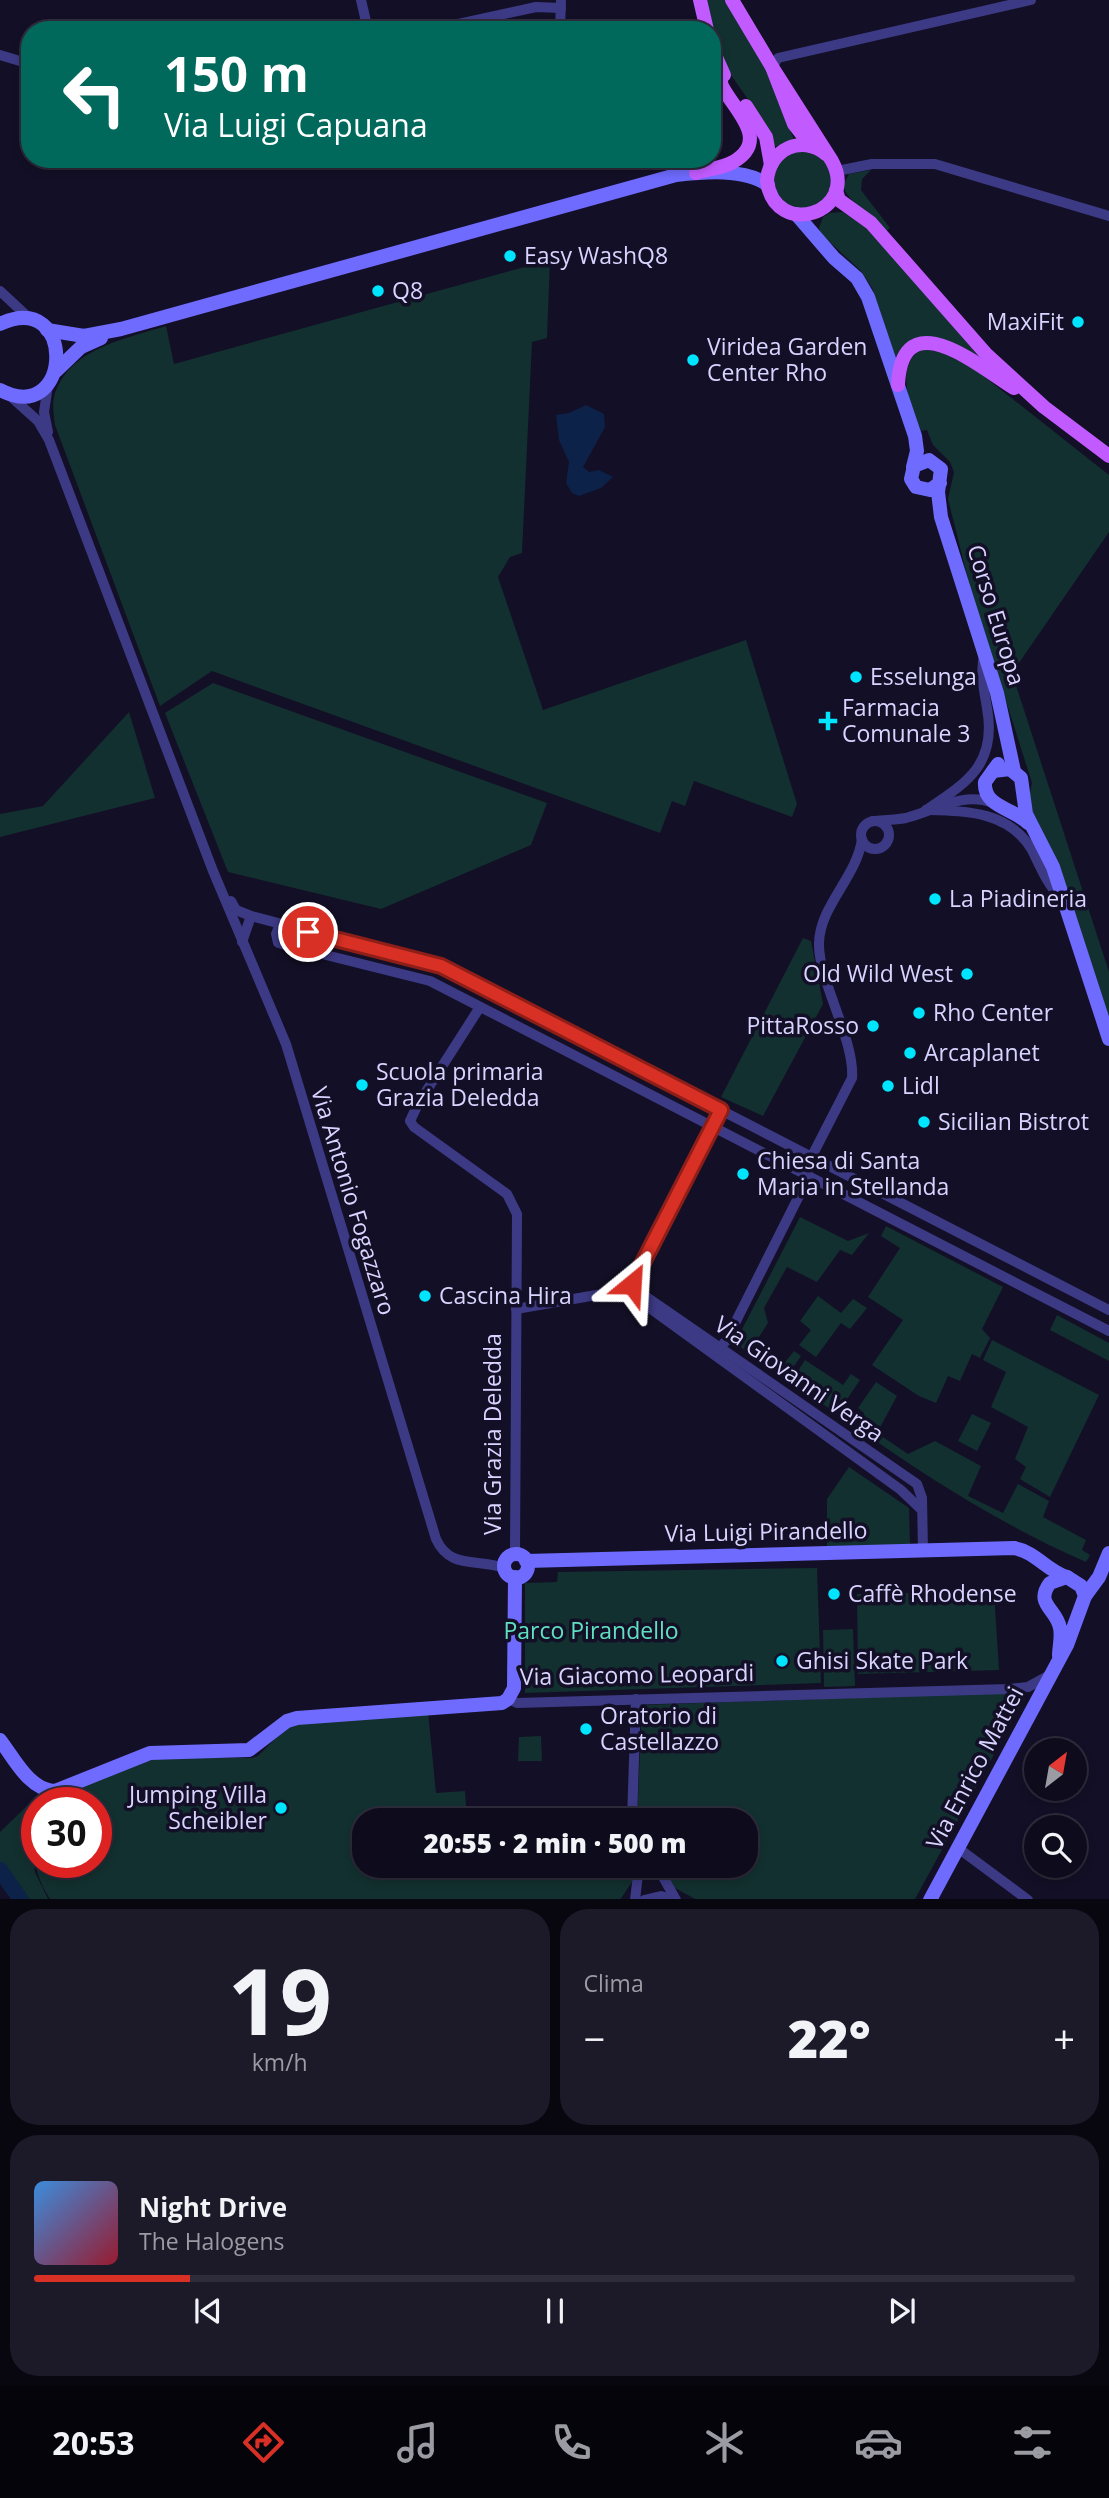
<!DOCTYPE html>
<html lang="it">
<head>
<meta charset="utf-8">
<style>
	body { margin:0; font-family:"Open Sans",sans-serif; background:#1c1929; color:#f1f3f6; height:100vh; display:flex; flex-direction:column; font-size:26px; white-space:nowrap }
	* { box-sizing:border-box; margin:0 }
	p { font-size:23px; color:#9b9ba3 }
	.icon { flex:none; width:38px; height:38px; fill:none; stroke:currentColor; stroke-width:2; stroke-linecap:round; stroke-linejoin:round }
	.map { position:relative; height:1899px; overflow:hidden }
	.sheet { display:flex; flex-direction:column; gap:10px; padding:10px; background:#08060f; flex:1 }
	.sheet>* { flex:none }
	.top-card { position:absolute; left:21px; top:21px; width:700px; height:147px; border-radius:28px; box-shadow:0 4px 10px #0003,0 0 0 2px #2e2b3b; background:#00695c; color:#fff; overflow:hidden }
	.needle { width:46px; rotate:31deg }
	.controls { position:absolute; left:1024px; top:1738px; display:grid; gap:14px }
	.controls a { display:grid; place-items:center; width:63px; height:63px; border-radius:50%; background:#0e0b1c; box-shadow:0 4px 10px #0003,0 0 0 2px #2e2b3b; font-size:35px }
	.speed { position:absolute; left:21px; top:1787px; display:flex; gap:14px; font-size:35px; font-weight:700; text-align:center }
	.speed>* { display:grid; place-content:center; width:91px; height:91px; border-radius:50%; background:#0e0b1c; box-shadow:0 4px 10px #0003,0 0 0 2px #2e2b3b; line-height:1 }
	.speed .limit { border:10px solid #d22; background:#fff; color:#111 }
	.pin { position:absolute; display:grid; place-items:center; width:60px; height:60px; color:#fff; margin:-30px; border:4px solid #fff; border-radius:50%; box-shadow:0 2px 7px #0007 }
	.me { position:absolute; width:77px; margin:-38px; rotate:27deg; stroke-linejoin:round; filter:drop-shadow(0 0 5px #0008) }
	.turn { display:flex; align-items:center; gap:24px; height:147px; padding:0 28px; font-size:32px }
	.turn .icon { width:91px; height:91px; stroke-width:2.5 }
	.turn b { display:block; font-size:49px; line-height:60px }
	.big { font-size:52px; font-weight:800; line-height:1.1 }
	.sheet .tile { flex:1; display:flex; flex-direction:column; justify-content:center; gap:10px; min-width:0; padding:0 24px; border-radius:28px; background:#1c1929 }
	.sheet .dial { align-items:center; gap:0 }
	.dial b { font-size:91px; line-height:1 }
	.song { display:flex; align-items:center; gap:21px }
	.cover { width:84px; height:84px; border-radius:10px; background:linear-gradient(135deg,hsl(210 70% 55%),hsl(350 70% 35%)) }
	.played { height:7px; border-radius:4px; background:linear-gradient(90deg,#d93025 15%,#2e2b3b 15%) }
	.keys { display:flex; justify-content:space-around; direction:ltr }
	.heat { display:flex; justify-content:space-between; align-items:center; font-size:38px; direction:ltr }
	.sheet .tiles { flex:1; display:grid; gap:10px; grid-template-columns:1fr 1fr }
	.tile:last-child { grid-column:span 2 }
	.trip { position:absolute; left:352px; top:1808px; width:406px; height:70px; border-radius:28px; background:#0e0b1c; box-shadow:0 4px 10px #0003,0 0 0 2px #2e2b3b; font-weight:800; line-height:70px; text-align:center }
	.menu { display:flex; height:112px; justify-content:space-around; align-items:center; background:#06040b; color:#9b9ba3 }
	.menu .icon { width:49px; height:49px }
	.menu .current { color:#d93025 }
	.menu b { font-size:32px; color:#f1f3f6 }
	.map>svg:first-child { display:block }
</style>
</head>
<body>
<div class="map">
<svg width="1109" height="1900" viewBox="0 0 1109 1900">
	<rect width="100%" height="100%" fill="#130f26"/>
	<g fill="#12302f">
		<polygon points="706,0 726,0 766,69 794,140 774,147 757,112 721,61"/>
		<circle cx="803" cy="180" r="29"/>
		<path d="M871,170L862,179L861,190L890,228L886,231C874,217 847,201 843,186L849,174Z"/>
		<polygon points="843,212 871,231 992,372 922,340 898,365 872,288 861,271 821,234 819,228 823,217 830,213"/>
		<path d="M550,260L547,338L532,342L522,553L510,557L498,577L543,710L746,640L797,804L792,817L694,781L685,806L672,801L660,833L212,671L160,706L55,425C54,416 52,405 54,397C67,349 125,339 166,326L174,364Z"/>
		<path d="M922,349L957,355L1109,475V532L1012,673L1109,972V1022L1059,867L1031,812L1029,798L1032,783L970,587L948,499L954,472L950,462L933,445L927,430L921,431C911,406 893,367 922,349Z"/>
		<polygon points="213,683 547,803 531,845 381,909 228,872 165,713"/>
		<polygon points="129,712 155,798 0,837 0,814 43,806"/>
		<polygon points="803,938 811,941 823,1004 763,1116 721,1097"/>
		<polygon points="800,1217 848,1241 869,1233 852,1255 840,1250 817,1282 787,1267 764,1308 768,1323 753,1346 782,1366 794,1351 801,1356 785,1379 735,1343"/>
		<polygon points="886,1226 1003,1287 982,1329 990,1338 980,1358 972,1354 960,1381 948,1376 936,1403 919,1396 872,1365 903,1320 868,1297 900,1248 881,1236"/>
		<polygon points="818,1296 841,1313 853,1299 867,1308 850,1329 841,1323 816,1357 799,1345 811,1330 800,1321"/>
		<polygon points="1057,1315 1109,1343 1109,1361 1050,1330"/>
		<polygon points="992,1340 1099,1395 1050,1497 1020,1479 1026,1467 1015,1459 1028,1427 991,1407 1006,1372 983,1360"/>
		<polygon points="805,1360 843,1385 851,1374 860,1380 837,1414 791,1382"/>
		<path d="M876,1382L897,1396L877,1433L908,1454L935,1441L981,1466L968,1496L1003,1513L1018,1484L1049,1501L1043,1517L1086,1540L1082,1550L1090,1555L1086,1562C1004,1526 929,1479 856,1427L864,1413L858,1408Z"/>
		<polygon points="972,1414 991,1423 977,1451 958,1441"/>
		<polygon points="849,1467 909,1508 910,1545 827,1546 827,1499"/>
		<polygon points="817,1568 821,1683 525,1693 525,1583 557,1582 558,1572"/>
		<polygon points="994,1591 999,1670 858,1674 857,1594"/>
		<polygon points="853,1629 855,1686 824,1687 823,1630"/>
		<polygon points="1024,1692 1025,1698 915,1899 695,1899 675,1888 662,1866 746,1866 746,1820 637,1820 642,1705"/>
		<path d="M428,1712L436,1793L465,1791L467,1820H364V1866H471L472,1869L633,1866L632,1882L620,1900L50,1899C35,1877 30,1850 37,1823V1862H96V1802H45L127,1767L162,1757L252,1758L258,1756L291,1723Z"/>
		<polygon points="541,1736 542,1761 518,1761 519,1737"/>
		<polygon points="30,1803 37,1813 31,1839 35,1872 48,1899 27,1899 0,1863 0,1832"/>
	</g>
	<polygon fill="#0c2248" points="586,405 604,414 605,427 583,467 589,472 599,470 613,477 601,488 579,496 572,493 566,483 569,462 559,440 556,415 569,413"/>
	<g fill="none" stroke-linecap="round" stroke-linejoin="round">
		<polyline stroke="#0c2248" stroke-width="16" points="0,1870 21,1900"/>
		<g stroke="#3d3a85" stroke-width="10">
			<polyline points="361,0 368,30"/>
			<polyline points="431,30 536,7 561,8"/>
			<polyline points="560,30 561,0"/>
			<polyline points="0,55 30,64"/>
			<polyline points="772,67 778,58 1031,0"/>
			<polyline points="837,171 872,164 935,164 1109,216"/>
			<polyline points="0,291 29,318"/>
			<path d="M8,394L38,421L49,440L213,871L286,1044L436,1539C450,1570 478,1558 504,1568"/>
			<polyline points="48,432 44,412 48,385"/>
			<path d="M926,810C968,782 997,764 987,708C984,690 980,673 984,655"/>
			<path d="M926,810C966,811 1009,811 1032,850C1040,866 1047,884 1060,897"/>
			<path d="M873,821C883,820 895,820 906,818C934,811 963,791 993,803"/>
			<circle cx="875" cy="835" r="14"/>
			<polyline points="231,901 236,910 251,916 441,966 1109,1310"/>
			<polyline points="280,924 276,934 278,943 430,981 1109,1331"/>
			<polyline points="242,942 251,916"/>
			<polyline points="480,1007 418,1104 410,1121 414,1127 507,1194 517,1214 515,1554"/>
			<path d="M812,1156L852,1078C855,1040 818,980 819,943C820,905 857,877 862,839"/>
			<polyline points="633,1284 721,1110"/>
			<polyline points="638,1291 917,1484 922,1498 923,1551"/>
			<polyline points="633,1296 901,1490 921,1509"/>
			<polyline points="516,1309 625,1290"/>
			<polyline points="716,1351 726,1341 809,1176"/>
			<polyline points="508,1699 517,1703 1009,1689 1028,1687 1050,1675"/>
			<polyline points="632,1820 636,1699"/>
			<polyline points="958,1848 1028,1900"/>
			<polyline points="657,1866 676,1900"/>
			<polyline points="635,1900 639,1866"/>
			<polyline points="644,1900 661,1896 675,1900"/>
		</g>
		<g stroke="#6f6bff" stroke-width="14">
			<polyline points="796,214 834,258 857,278 868,297 915,436 917,451 913,467"/>
			<path d="M0,324C77,288 73,428 0,390"/>
			<path d="M47,330L84,336L121,329L676,175C703,172 745,168 768,185"/>
			<polyline points="56,371 81,347 101,338"/>
			<polyline points="940,483 930,490 916,487 911,479 914,466 929,460 941,469 938,492 941,517 997,693 1014,771"/>
			<path d="M998,764L985,782C983,807 1013,808 1028,823"/>
			<polyline points="993,771 1010,769 1021,778 1026,814 1053,867 1109,1039"/>
			<circle cx="516" cy="1566" r="12"/>
			<path d="M526,1561L1014,1548C1036,1552 1047,1571 1067,1577"/>
			<polyline points="1085,1596 1099,1577 1109,1553"/>
			<path d="M0,1740C14,1758 29,1790 55,1791L150,1753L249,1750L287,1721L297,1718L502,1703L508,1699L514,1688L515,1577"/>
			<path d="M930,1900L1067,1645L1085,1596L1081,1586L1067,1577L1050,1583C1034,1604 1057,1609 1060,1628C1062,1637 1059,1647 1059,1656"/>
		</g>
		<g stroke="#c25bff" stroke-width="14">
			<polyline points="700,0 707,30"/>
			<polyline points="732,0 772,67 794,124 811,146"/>
			<polyline points="712,48 724,75"/>
			<path d="M772,67L832,161C860,213 775,240 767,181C769,149 802,134 826,154"/>
			<polyline points="746,106 766,137 771,165"/>
			<path d="M696,173C708,168 722,169 733,162C772,140 733,109 722,86C720,81 720,75 720,70"/>
			<polyline points="836,191 839,200 871,223 987,355 1044,407 1109,456"/>
			<path d="M898,385C902,300 980,367 1014,388"/>
		</g>
	</g>
	<g fill="none" stroke-linecap="round" stroke-linejoin="round">
		<g stroke="#8d1f18" stroke-width="18">
			<polyline id="route" points="308,932 441,966 721,1110 632,1284"/>
		</g>
		<use href="#route" stroke="#d93025" stroke-width="12"/>
	</g>
	<g fill="#00e5ff" stroke="#130f26" stroke-width="2.5">
		<circle cx="510" cy="256" r="7"/>
		<circle cx="378" cy="291" r="7"/>
		<circle cx="1078" cy="322" r="7"/>
		<circle cx="693" cy="360" r="7"/>
		<circle cx="856" cy="677" r="7"/>
		<path d="M824.5 710.5h7v7h7v7h-7v7h-7v-7h-7v-7h7z"/>
		<circle cx="935" cy="899" r="7"/>
		<circle cx="967" cy="974" r="7"/>
		<circle cx="919" cy="1013" r="7"/>
		<circle cx="873" cy="1026" r="7"/>
		<circle cx="910" cy="1053" r="7"/>
		<circle cx="362" cy="1085" r="7"/>
		<circle cx="888" cy="1086" r="7"/>
		<circle cx="924" cy="1122" r="7"/>
		<circle cx="743" cy="1174" r="7"/>
		<circle cx="425" cy="1296" r="7"/>
		<circle cx="834" cy="1594" r="7"/>
		<circle cx="782" cy="1661" r="7"/>
		<circle cx="586" cy="1729" r="7"/>
		<circle cx="281" cy="1808" r="7"/>
	</g>
	<g text-anchor="middle" stroke-width="7" stroke-linejoin="round" paint-order="stroke">
		<g font-size="23" fill="#d9d4ff" stroke="#130f26" text-anchor="start">
			<text x="524" y="264">Easy WashQ8</text>
			<text x="392" y="299">Q8</text>
			<text x="1064" y="330" text-anchor="end">MaxiFit</text>
			<text x="707" y="355">Viridea Garden<tspan x="707" dy="26">Center Rho</tspan></text>
			<text x="870" y="685">Esselunga</text>
			<text x="842" y="716">Farmacia<tspan x="842" dy="26">Comunale 3</tspan></text>
			<text x="949" y="907">La Piadineria</text>
			<text x="953" y="982" text-anchor="end">Old Wild West</text>
			<text x="933" y="1021">Rho Center</text>
			<text x="859" y="1034" text-anchor="end">PittaRosso</text>
			<text x="924" y="1061">Arcaplanet</text>
			<text x="376" y="1080">Scuola primaria<tspan x="376" dy="26">Grazia Deledda</tspan></text>
			<text x="902" y="1094">Lidl</text>
			<text x="938" y="1130">Sicilian Bistrot</text>
			<text x="757" y="1169">Chiesa di Santa<tspan x="757" dy="26">Maria in Stellanda</tspan></text>
			<text x="439" y="1304">Cascina Hira</text>
			<text x="848" y="1602">Caffè Rhodense</text>
			<text x="796" y="1669">Ghisi Skate Park</text>
			<text x="600" y="1724">Oratorio di<tspan x="600" dy="26">Castellazzo</tspan></text>
			<text x="267" y="1803" text-anchor="end">Jumping Villa<tspan x="267" dy="26">Scheibler</tspan></text>
		</g>
		<g font-size="23" fill="#d9d4ff" stroke="#130f26">
			<text transform="translate(996 615) rotate(73)" y="8">Corso Europa</text>
			<text transform="translate(353 1201) rotate(73)" y="8">Via Antonio Fogazzaro</text>
			<text transform="translate(799 1379) rotate(35)" y="8">Via Giovanni Verga</text>
			<text transform="translate(493 1434) rotate(-90)" y="8">Via Grazia Deledda</text>
			<text transform="translate(766 1532) rotate(-1)" y="8">Via Luigi Pirandello</text>
			<text transform="translate(637 1675) rotate(-1)" y="8">Via Giacomo Leopardi</text>
			<text transform="translate(975 1768) rotate(-62)" y="8">Via Enrico Mattei</text>
		</g>
		<g font-size="23" fill="#5fe0c0" stroke="#130f26">
			<text x="591" y="1639">Parco Pirandello</text>
		</g>
	</g>
</svg>
<div class="controls">
<a><svg class="needle" viewBox="-14 -14 28 28"><path d="M0-13l5 13h-10z" fill="#e53935"/><path d="M0 13l5-13h-10z" fill="#9b9ba3"/></svg></a>
<a><svg class="icon" aria-label="search" viewBox="0 0 24 24"><circle cx="10" cy="10" r="6"/><path d="M15 15l6 6"/></svg></a>
</div>
<div class="speed"><div class="limit">30</div></div>
<div class="pin" style="left:308px;top:932px;background:#d93025"><svg class="icon" aria-label="arrive" viewBox="0 0 24 24"><path d="M6 21V4h12l-3 4 3 4H6"/></svg></div>
<svg class="me" style="left:632px;top:1284px" viewBox="-20 -20 40 40"><path d="M0-17L14 15 0 8-14 15z" fill="#d93025" stroke="#fff" stroke-width="4"/></svg>
<div class="trip">20:55 · 2 min · 500 m</div>
<div class="top-card">
<div class="turn"><svg class="icon" aria-label="left" viewBox="0 0 24 24"><path d="M17 20v-9H6M10 6l-5 5 5 5"/></svg><div><b>150 m</b>Via Luigi Capuana</div></div>
</div>
</div>
<section class="sheet">
<div class="tiles">
<div class="tile dial"><b>19</b><p>km/h</p></div>
<div class="tile"><p>Clima</p>
<div class="heat"><a>−</a><b class="big">22°</b><a>+</a></div>
</div>
<div class="tile">
<div class="song"><i class="cover"></i><div><b>Night Drive</b><p>The Halogens</p></div></div>
<div class="played"></div>
<div class="keys"><svg class="icon" aria-label="previous" viewBox="0 0 24 24"><path d="M18 5L8 12l10 7zM5 5v14"/></svg><svg class="icon" aria-label="pause" viewBox="0 0 24 24"><path d="M8 5v14M16 5v14"/></svg><svg class="icon" aria-label="next" viewBox="0 0 24 24"><path d="M6 5l10 7-10 7zM19 5v14"/></svg></div>
</div>
</div>
</section>
<nav class="menu">
<b>20:53</b>
<svg class="icon current" aria-label="directions" viewBox="0 0 24 24"><path d="M12 3l9 9-9 9-9-9zM9 14v-3h6M13 9l2 2-2 2"/></svg>
<svg class="icon" aria-label="music" viewBox="0 0 24 24"><path d="M9 18V5l10-2v13"/><circle cx="6" cy="18" r="3"/><circle cx="16" cy="16" r="3"/></svg>
<svg class="icon" aria-label="phone" viewBox="0 0 24 24"><path d="M5 4h4l2 5-3 2q2 4 5 5l2-3 5 2v4C11 20 4 13 5 4z"/></svg>
<svg class="icon" aria-label="climate" viewBox="0 0 24 24"><path d="M12 3v18M4 7l16 10M4 17L20 7"/></svg>
<svg class="icon" aria-label="car" viewBox="0 0 24 24"><path d="M5 17H2v-5l4-1 3-4h7l3 4 3 1v5h-3M9 17h6M6 11h13"/><circle cx="7" cy="17" r="2"/><circle cx="17" cy="17" r="2"/></svg>
<svg class="icon" aria-label="filters" viewBox="0 0 24 24"><path d="M4 7h16M4 17h16"/><circle cx="9" cy="7" r="2"/><circle cx="15" cy="17" r="2"/></svg>
</nav>
</body>
</html>
